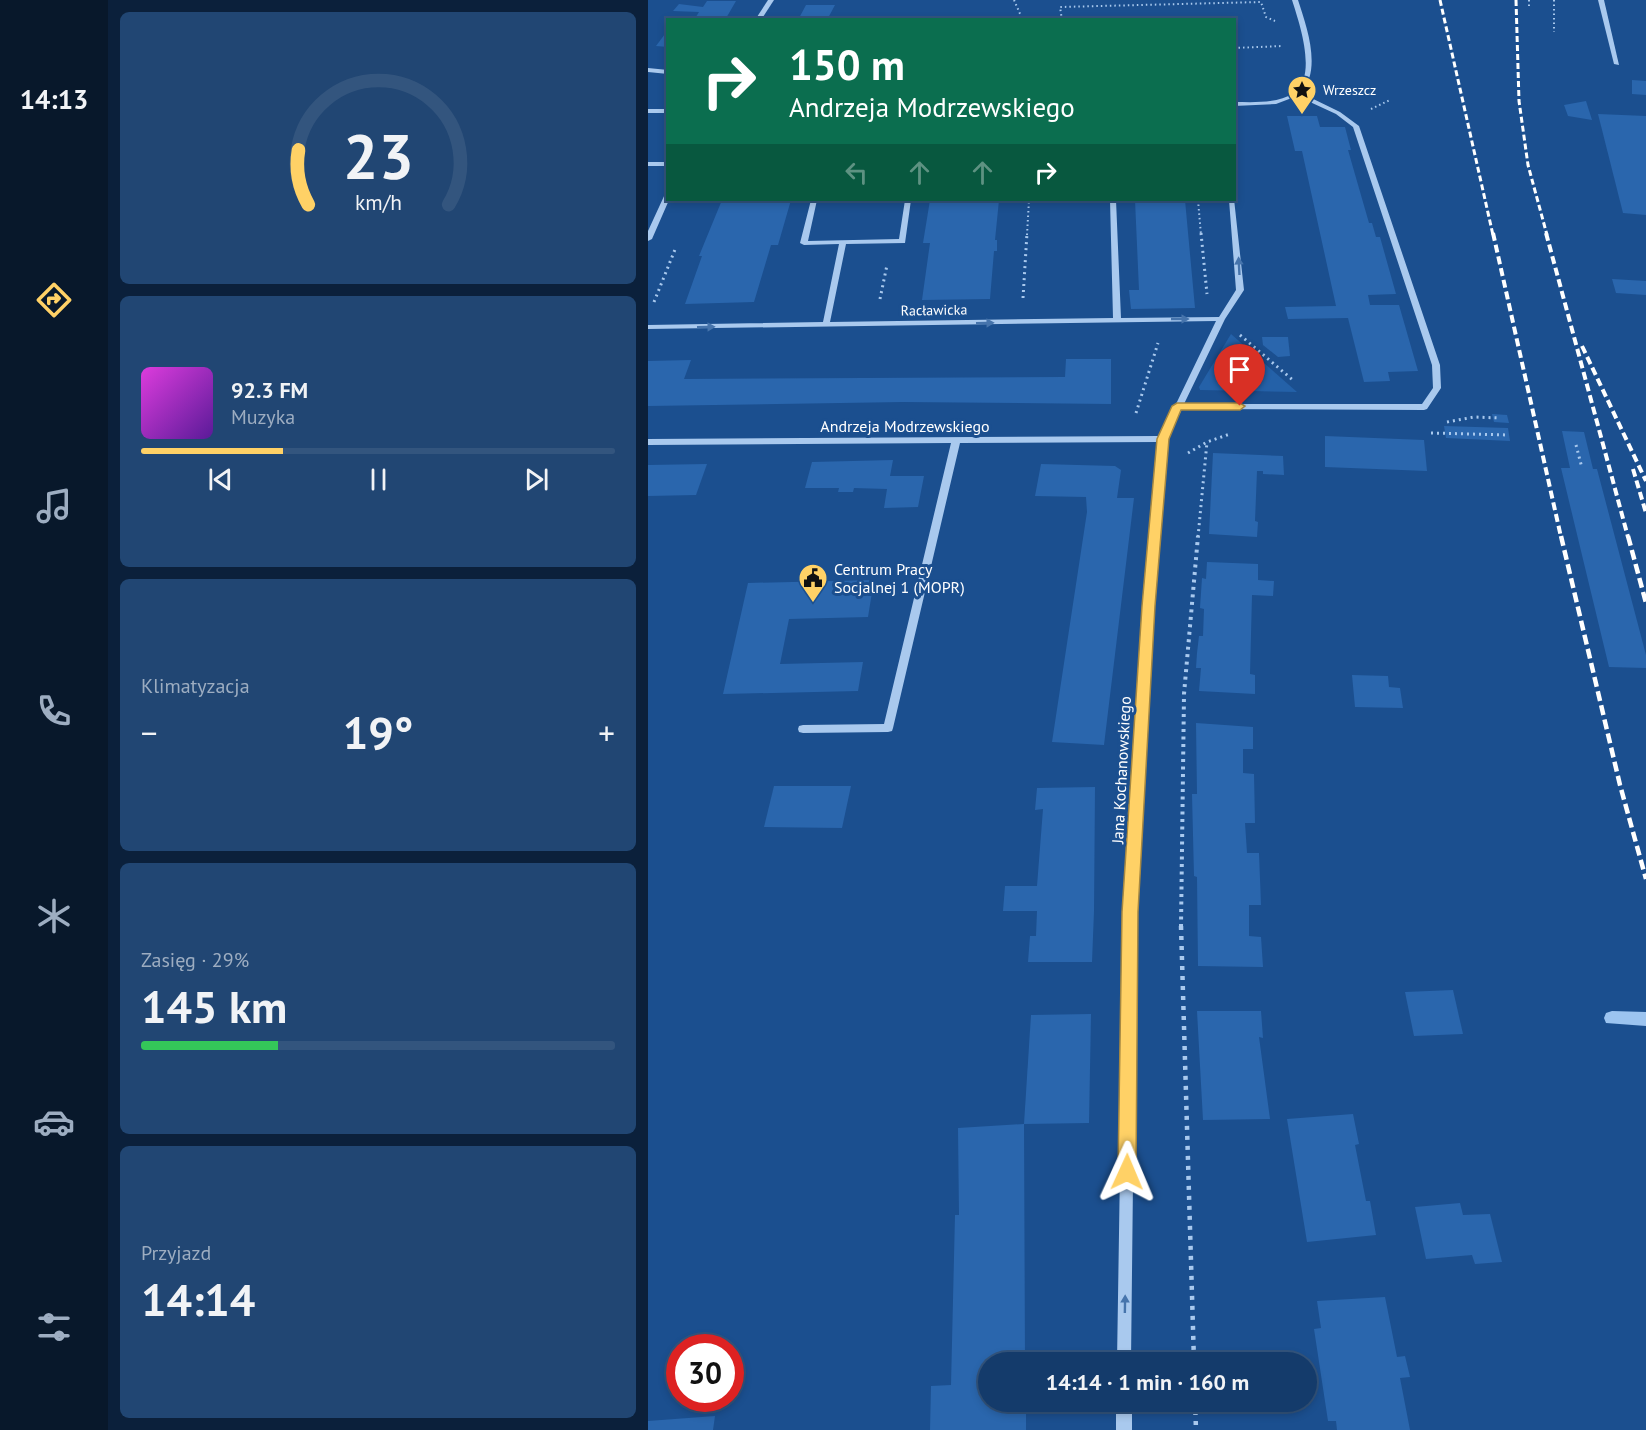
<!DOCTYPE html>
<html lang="pl">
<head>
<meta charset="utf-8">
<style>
	body { margin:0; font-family:"PT Sans",sans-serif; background:#214673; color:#f1f3f6; height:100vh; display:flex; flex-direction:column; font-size:22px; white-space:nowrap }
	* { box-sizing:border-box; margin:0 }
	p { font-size:20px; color:#9dadc1 }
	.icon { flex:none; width:33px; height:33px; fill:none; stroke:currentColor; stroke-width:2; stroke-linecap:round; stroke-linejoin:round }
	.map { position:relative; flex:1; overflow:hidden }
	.details { display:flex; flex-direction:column; gap:12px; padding:12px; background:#0b203b; width:540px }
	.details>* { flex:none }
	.hud { position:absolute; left:18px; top:18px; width:570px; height:183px; border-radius:0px; box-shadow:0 3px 9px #0003,0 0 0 2px #33557e; background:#0b6e4f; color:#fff; overflow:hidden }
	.speed { position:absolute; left:18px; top:1334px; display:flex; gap:12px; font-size:30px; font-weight:700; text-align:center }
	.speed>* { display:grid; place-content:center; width:78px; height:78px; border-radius:50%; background:#143b6b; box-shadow:0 3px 9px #0003,0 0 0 2px #33557e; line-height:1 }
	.speed .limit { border:9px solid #d22; background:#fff; color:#111 }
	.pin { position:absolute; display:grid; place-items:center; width:51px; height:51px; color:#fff; margin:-62px -26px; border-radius:50% 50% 50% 0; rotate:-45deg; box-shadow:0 0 6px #0007 }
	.pin .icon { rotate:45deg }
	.me { position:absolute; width:66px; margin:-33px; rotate:1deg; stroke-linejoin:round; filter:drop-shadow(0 0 4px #0008) }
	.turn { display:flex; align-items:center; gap:21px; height:126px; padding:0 24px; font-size:27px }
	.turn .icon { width:78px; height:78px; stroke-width:2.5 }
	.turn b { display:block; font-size:42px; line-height:51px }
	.lanes { display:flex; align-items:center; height:57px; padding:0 24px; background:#0003; justify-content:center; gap:30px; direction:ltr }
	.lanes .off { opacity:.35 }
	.big { font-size:45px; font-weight:700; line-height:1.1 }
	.details .card { flex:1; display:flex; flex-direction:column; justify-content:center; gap:9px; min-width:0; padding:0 21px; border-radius:9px; background:#214673 }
	.details .dial { align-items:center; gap:0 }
	.dial svg { height:156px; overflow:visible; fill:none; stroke:#33557e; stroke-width:7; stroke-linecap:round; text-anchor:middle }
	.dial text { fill:#f1f3f6; stroke:none }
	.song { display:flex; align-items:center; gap:18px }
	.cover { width:72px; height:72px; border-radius:9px; background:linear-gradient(135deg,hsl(300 70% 55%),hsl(270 70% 35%)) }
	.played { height:6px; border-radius:3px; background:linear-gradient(90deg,#ffd166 30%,#33557e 30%) }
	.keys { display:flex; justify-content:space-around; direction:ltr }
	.heat { display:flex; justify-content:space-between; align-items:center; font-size:33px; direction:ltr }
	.charge { height:9px; border-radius:4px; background:linear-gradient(90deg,#34c759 29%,#33557e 0) }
	.trip { position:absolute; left:330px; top:1352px; width:339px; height:60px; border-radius:30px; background:#143b6b; box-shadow:0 3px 9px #0003,0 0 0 2px #33557e; font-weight:700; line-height:60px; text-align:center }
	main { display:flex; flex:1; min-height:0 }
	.tab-bar { display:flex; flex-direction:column; width:108px; justify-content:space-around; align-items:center; background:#08182b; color:#9dadc1 }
	.tab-bar .icon { width:42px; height:42px }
	.tab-bar .selected { color:#ffd166 }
	.tab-bar b { font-size:27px; color:#f1f3f6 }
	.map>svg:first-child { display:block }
</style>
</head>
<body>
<main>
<nav class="tab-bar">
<b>14:13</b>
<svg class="icon selected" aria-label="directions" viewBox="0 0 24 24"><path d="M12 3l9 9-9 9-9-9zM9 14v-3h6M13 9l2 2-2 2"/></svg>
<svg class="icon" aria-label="music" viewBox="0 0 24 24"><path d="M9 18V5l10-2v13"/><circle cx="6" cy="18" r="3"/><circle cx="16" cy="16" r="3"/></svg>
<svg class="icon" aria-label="phone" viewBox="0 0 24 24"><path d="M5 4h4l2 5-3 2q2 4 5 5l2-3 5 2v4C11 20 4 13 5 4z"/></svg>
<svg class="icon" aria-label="climate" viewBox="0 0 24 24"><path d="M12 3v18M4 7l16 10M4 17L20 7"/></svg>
<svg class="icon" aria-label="car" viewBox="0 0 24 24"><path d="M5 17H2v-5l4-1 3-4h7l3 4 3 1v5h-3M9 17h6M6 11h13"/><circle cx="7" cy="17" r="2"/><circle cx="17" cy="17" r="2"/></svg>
<svg class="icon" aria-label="filters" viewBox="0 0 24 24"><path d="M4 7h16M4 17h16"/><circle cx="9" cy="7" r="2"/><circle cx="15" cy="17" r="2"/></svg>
</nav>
<section class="details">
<div class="card dial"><svg viewBox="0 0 100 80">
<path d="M14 69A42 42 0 1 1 86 69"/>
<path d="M14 69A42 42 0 0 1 9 41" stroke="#ffd166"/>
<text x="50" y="56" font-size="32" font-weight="700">23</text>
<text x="50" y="72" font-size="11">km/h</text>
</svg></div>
<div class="card">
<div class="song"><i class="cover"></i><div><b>92.3 FM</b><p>Muzyka</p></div></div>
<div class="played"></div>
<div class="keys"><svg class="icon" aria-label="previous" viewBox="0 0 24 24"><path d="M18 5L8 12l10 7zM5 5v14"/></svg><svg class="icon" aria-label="pause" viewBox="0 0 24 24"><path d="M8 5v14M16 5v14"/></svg><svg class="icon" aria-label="next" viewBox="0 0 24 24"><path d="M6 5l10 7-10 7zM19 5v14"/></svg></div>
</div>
<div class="card"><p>Klimatyzacja</p>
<div class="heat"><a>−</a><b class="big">19°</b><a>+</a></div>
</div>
<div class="card"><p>Zasięg · 29%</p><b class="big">145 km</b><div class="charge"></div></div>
<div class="card"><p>Przyjazd</p><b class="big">14:14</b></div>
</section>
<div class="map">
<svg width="998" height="1430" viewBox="0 0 998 1430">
	<rect width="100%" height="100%" fill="#1b4f8f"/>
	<polygon fill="#2461a8" points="583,334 649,392 552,390 551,387"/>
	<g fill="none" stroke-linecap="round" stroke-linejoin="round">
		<polygon fill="#9cc4f0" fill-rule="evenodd" points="964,1011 998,1012 998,1026 958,1023 956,1018 958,1013"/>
	</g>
	<g fill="#2a66ad">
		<polygon points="59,1 88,1 77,20 46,20 51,12 25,11 31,4 55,7"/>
		<polygon points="158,5 187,5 179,20 150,20"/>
		<polygon points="17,34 20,35 20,47 8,46"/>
		<polygon points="984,80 998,81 998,95 984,94"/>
		<polygon points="938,101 944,120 920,116 916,105"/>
		<polygon points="950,114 998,116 998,215 975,213"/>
		<polygon points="639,116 669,116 672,127 697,127 703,150 700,150 721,223 724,223 728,237 732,237 748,294 720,295 722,305 751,305 770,371 740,372 742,381 716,382 700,318 640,319 637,307 688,306 654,151 647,151"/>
		<polygon points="74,200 143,200 130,245 123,245 106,302 37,304 54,256 51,256"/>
		<polygon points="282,200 351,200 347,240 349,240 349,251 346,251 342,299 274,300 282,243 275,243"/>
		<polygon points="487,200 537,200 547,308 483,309 481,290 491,290"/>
		<polygon points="964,279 998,281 998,295 968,293"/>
		<polygon points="614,337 640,337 642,356 630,357 615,345"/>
		<polygon points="418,359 463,359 463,404 255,402 0,406 0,361 43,360 36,379 417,377"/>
		<polygon points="844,414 859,415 861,423 846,422"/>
		<polygon points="796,426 860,428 862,441 798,438"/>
		<polygon points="914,431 936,432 945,469 949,469 998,655 998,668 961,667 913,468 922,468"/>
		<polygon points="677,436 776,440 779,471 677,467"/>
		<polygon points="565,453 635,456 636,475 615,474 615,471 609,471 607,521 610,522 609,537 561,534"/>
		<polygon points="245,460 242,476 276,476 270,507 236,508 239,489 206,488 205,492 190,492 191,488 157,488 164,462"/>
		<polygon points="59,464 48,495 0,496 0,465"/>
		<polygon points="393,464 467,466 473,470 469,498 486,498 456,745 404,742 439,512 438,497 387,496"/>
		<polygon points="559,562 610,564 610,580 626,581 625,596 604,595 602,674 607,675 607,694 551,691 553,668 548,668 549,653 551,636 555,636 556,609 552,608 554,578 558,579"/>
		<polygon points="226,580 220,617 141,619 132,664 215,662 210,691 75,694 100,583"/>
		<polygon points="704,675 740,676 741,687 752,688 755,708 707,707"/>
		<polygon points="548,723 605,727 605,749 595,749 595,773 606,774 607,823 597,823 599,853 611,853 613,905 601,905 601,936 613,937 615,967 550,966 549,877 546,876 544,794 549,794"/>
		<polygon points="126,786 203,786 194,828 116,827"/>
		<polygon points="447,787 446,911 444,962 380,962 382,936 388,936 389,911 355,911 357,886 389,886 395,809 387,810 389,788"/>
		<polygon points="805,990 815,1034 766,1036 757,992"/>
		<polygon points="549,1011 613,1011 615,1038 611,1037 622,1119 555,1120"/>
		<polygon points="443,1014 441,1123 376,1124 383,1015"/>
		<polygon points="705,1114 711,1144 707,1145 718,1201 722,1201 728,1235 659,1242 639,1119"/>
		<polygon points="376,1124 377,1362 340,1362 340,1401 378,1401 378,1430 282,1430 283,1386 303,1385 307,1215 311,1215 310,1128"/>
		<polygon points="812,1203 815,1215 842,1214 854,1262 827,1264 824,1255 778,1259 767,1207"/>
		<polygon points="737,1297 749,1357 757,1356 762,1377 752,1378 762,1430 689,1430 688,1421 680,1421 666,1329 673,1328 669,1301"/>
		<polygon points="67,1416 65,1430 0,1430 0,1421"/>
	</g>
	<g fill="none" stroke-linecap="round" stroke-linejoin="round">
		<g stroke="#a9c9ee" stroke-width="2" stroke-dasharray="1.5 3" stroke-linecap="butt">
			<polyline points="366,0 373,16 372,20"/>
			<polyline points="881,0 881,9"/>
			<polyline points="906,0 906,32"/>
			<polyline points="414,20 412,7 613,2 618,17 627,21"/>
			<polyline points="586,48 634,46"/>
			<polyline points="723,109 742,100"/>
			<polyline points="550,200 553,235"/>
			<polyline points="379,235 381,200"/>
		</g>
		<g stroke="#a9c9ee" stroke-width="3" stroke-dasharray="2 4" stroke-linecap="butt">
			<polyline points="553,233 559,294"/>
			<polyline points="375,298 379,233"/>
			<polyline points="232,299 239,265"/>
			<polyline points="6,302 28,247"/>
			<polyline points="592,335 646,381"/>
			<polyline points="488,413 510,343"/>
			<polyline points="799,422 826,417 852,418"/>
			<polyline points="783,433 861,435"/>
			<polyline points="928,445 934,468"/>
			<polyline points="540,453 559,442 582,434"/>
			<polyline points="550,537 559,442"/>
		</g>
		<polyline stroke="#a9c9ee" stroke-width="4" stroke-dasharray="3 4.5" stroke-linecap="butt" points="533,927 536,694 550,536"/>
		<g stroke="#a9c9ee" stroke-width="4.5" stroke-dasharray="4 6" stroke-linecap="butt">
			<polyline points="533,926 546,1362"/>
			<polyline points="547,1401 548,1430"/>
		</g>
		<g fill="#a9c9ee" fill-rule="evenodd">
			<polygon points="120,0 126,0 113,20 107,20"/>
			<path d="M644,0H650C659,28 674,69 653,93L692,112L711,126L792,365L793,388L779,409L776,410L534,409L519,439L505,606L488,912L483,1362H469L476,912L495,606L510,442L312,443L245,728L244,731L240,732L155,733L151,732L150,729L151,726L155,725L236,724L303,443L0,445V439L512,436L526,408L525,406L528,404L568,321L0,329V325L175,322L191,244L156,245L152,243L163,200H169L160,241L251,239L257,200H263L257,243L198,244L182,322L465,318L462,200H468L473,318L571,317L588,290L581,200L586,199L596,290L577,319L536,404H774L785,388L784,365L705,127L688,114L649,96L628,104L586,106V102C605,102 629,104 646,93C670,76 651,22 644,0Z"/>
			<polygon points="950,0 956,0 971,65 966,64"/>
			<polygon points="0,68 20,70 20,74 0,72"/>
			<rect x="0" y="109" width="20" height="4"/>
			<rect x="0" y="162" width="20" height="4"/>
			<polygon points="20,192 20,200 21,200 4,239 0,241 0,231 17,194"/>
			<rect x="468" y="1401" width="16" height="29"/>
		</g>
		<g stroke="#fff" stroke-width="3" stroke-dasharray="6 3" stroke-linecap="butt">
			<polyline points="792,0 845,235"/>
			<polyline points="868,0 871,101 880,165 899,235"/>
		</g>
		<g stroke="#fff" stroke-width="4" stroke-dasharray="8 4" stroke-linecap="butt">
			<polyline points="845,233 913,537"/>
			<polyline points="898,233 980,537"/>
			<polyline points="934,346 998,481"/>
			<polyline points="985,469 998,513"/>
		</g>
		<g stroke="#fff" stroke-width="4.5" stroke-dasharray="10 4.5" stroke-linecap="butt">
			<polyline points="913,536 972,785 998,879"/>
			<polyline points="980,536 998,603"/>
		</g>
	</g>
	<defs><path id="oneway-solid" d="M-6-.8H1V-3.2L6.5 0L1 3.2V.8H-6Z" transform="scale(1.5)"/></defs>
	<g fill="#4674ac">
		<use href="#oneway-solid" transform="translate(591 266) rotate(-93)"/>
		<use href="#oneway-solid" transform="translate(532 319)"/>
		<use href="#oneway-solid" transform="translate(337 323) rotate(-1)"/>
		<use href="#oneway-solid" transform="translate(58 327) rotate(-1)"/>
		<use href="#oneway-solid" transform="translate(477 1304) rotate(-89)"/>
	</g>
	<polygon fill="#ffd166" stroke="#a68842" stroke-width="1.5" points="529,403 592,403 597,406 592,410 533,410 521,439 507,606 490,912 488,1172 485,1178 479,1181 472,1178 470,1172 474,912 494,606 509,439 524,406"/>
	<defs>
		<g id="sight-pin" transform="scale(1.5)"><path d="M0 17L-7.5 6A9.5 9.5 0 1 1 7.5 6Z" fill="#ffd166" stroke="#1b4f8f"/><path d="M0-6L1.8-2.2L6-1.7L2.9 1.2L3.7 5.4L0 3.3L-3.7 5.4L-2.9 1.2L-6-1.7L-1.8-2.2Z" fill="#111"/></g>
		<g id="civic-pin" transform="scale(1.5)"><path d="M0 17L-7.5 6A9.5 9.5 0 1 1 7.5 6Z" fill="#ffd166" stroke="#1b4f8f"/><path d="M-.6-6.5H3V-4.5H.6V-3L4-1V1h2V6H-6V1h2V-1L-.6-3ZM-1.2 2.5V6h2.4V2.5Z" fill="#111"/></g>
	</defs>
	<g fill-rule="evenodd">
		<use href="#sight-pin" x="654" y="90"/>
		<use href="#civic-pin" x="165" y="578"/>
	</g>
	<g text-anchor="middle" stroke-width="6" stroke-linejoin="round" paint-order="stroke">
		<g font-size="14" fill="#fff" stroke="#1b4f8f" text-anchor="start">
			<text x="675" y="95">Wrzeszcz</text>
		</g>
		<g font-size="14" fill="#fff" stroke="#1b4f8f">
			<text transform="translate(286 310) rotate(-1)" y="5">Racławicka</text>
		</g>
		<g font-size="16" fill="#fff" stroke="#1b4f8f">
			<text x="257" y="432">Andrzeja Modrzewskiego</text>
			<text transform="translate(473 770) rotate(-87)" y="6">Jana Kochanowskiego</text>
		</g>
		<g font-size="16" fill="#fff" stroke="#1b4f8f" text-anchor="start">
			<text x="186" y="575">Centrum Pracy<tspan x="186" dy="18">Socjalnej 1 (MOPR)</tspan></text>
		</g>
	</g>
</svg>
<div class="speed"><div class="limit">30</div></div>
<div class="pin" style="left:592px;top:406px;background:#d93025"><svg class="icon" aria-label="arrive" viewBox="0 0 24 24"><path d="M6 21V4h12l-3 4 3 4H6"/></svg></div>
<svg class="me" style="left:479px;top:1172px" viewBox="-20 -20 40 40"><path d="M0-17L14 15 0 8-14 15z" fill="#ffd166" stroke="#fff" stroke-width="4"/></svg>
<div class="trip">14:14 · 1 min · 160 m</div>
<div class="hud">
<div class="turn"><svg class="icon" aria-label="right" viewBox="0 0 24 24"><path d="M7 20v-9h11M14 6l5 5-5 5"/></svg><div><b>150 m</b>Andrzeja Modrzewskiego</div></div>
<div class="lanes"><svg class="icon off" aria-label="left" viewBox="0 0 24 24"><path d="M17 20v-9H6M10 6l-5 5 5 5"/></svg><svg class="icon off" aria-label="ahead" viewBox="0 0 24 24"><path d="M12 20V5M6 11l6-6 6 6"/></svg><svg class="icon off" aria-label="ahead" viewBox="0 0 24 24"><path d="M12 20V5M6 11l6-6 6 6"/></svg><svg class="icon" aria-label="right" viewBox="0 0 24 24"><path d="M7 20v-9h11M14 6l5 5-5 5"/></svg></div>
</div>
</div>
</main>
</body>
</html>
